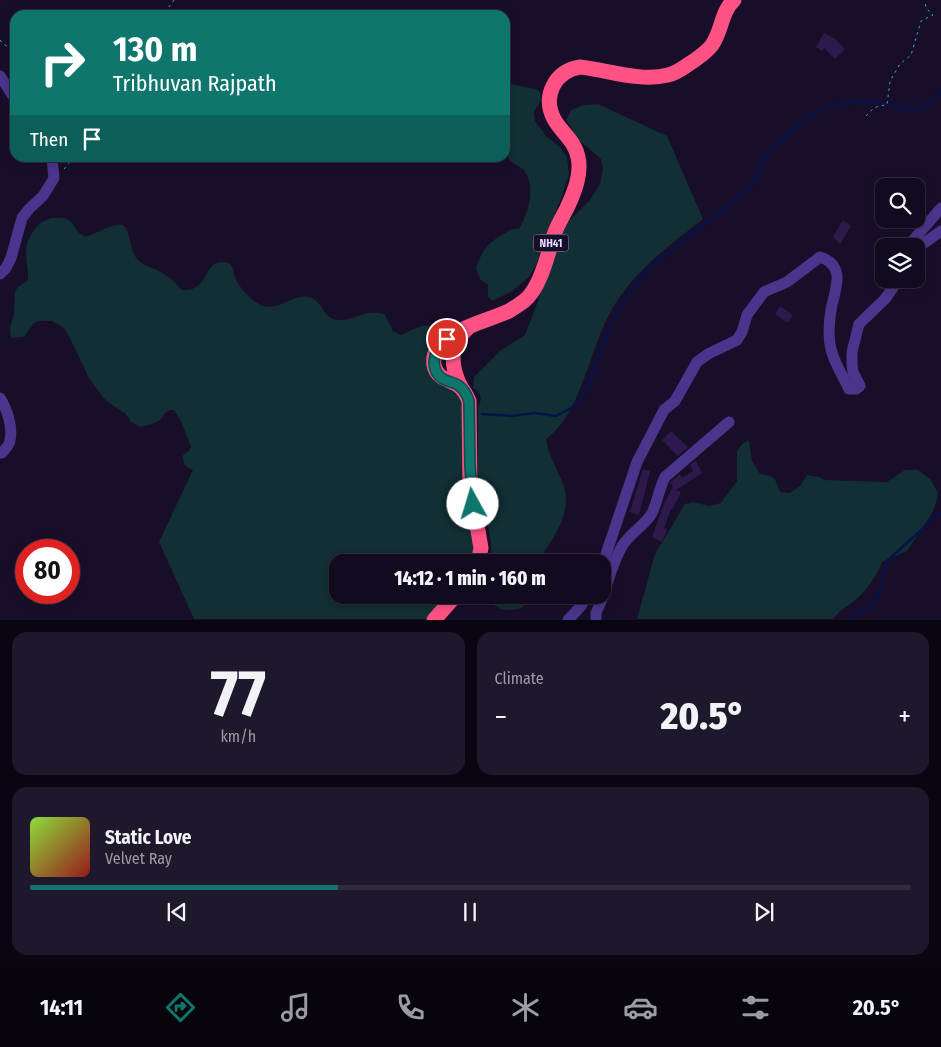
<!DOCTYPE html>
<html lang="en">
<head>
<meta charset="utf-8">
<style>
	body { margin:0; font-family:"Fira Sans Condensed",sans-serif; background:#1f182c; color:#f1f3f6; height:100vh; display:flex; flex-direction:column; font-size:19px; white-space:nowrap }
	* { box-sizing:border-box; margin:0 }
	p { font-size:16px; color:#9c9aa4 }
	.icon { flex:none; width:28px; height:28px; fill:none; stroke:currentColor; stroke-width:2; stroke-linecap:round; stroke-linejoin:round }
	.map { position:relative; height:620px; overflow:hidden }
	.side { display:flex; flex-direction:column; gap:12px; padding:12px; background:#0a0611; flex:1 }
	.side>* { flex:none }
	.hud { position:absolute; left:10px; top:10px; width:500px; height:152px; border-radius:15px; box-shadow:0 2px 8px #0003,0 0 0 1px #312b3d; background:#0f766e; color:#fff; overflow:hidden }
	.buttons { position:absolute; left:875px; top:178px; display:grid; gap:10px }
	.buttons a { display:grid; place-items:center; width:50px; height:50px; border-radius:10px; background:#120a1f; box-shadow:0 2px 8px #0003,0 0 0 1px #312b3d; font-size:25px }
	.speed { position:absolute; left:15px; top:539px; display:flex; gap:10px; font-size:25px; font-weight:700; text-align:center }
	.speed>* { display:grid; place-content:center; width:65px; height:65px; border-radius:50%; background:#120a1f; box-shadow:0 2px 8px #0003,0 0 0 1px #312b3d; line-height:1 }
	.speed .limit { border:8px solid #d22; background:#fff; color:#111 }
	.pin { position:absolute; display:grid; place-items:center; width:42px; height:42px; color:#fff; margin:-21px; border:2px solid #fff; border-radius:50%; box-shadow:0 1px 5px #0007 }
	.me { position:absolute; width:55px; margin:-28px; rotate:354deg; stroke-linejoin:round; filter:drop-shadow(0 0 4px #0008) }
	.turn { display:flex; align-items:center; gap:18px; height:105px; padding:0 20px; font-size:22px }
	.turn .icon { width:65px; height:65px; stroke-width:2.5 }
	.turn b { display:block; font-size:35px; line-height:42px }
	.then { display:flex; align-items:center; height:48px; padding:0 20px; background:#0003; gap:10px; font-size:19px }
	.big { font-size:38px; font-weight:800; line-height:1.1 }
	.side .tile { flex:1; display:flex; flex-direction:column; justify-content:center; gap:8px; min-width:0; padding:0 18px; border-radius:15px; background:#1f182c }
	.side .dial { align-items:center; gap:0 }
	.dial b { font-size:65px; line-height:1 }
	.song { display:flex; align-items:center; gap:15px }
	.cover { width:60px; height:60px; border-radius:8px; background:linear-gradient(135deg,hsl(90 70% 55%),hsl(0 70% 35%)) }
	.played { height:5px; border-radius:2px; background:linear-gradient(90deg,#0f766e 35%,#312b3d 35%) }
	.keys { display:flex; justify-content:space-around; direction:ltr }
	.heat { display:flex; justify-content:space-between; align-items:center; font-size:28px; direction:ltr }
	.side .tiles { flex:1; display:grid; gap:12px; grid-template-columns:1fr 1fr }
	.tile:last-child { grid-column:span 2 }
	.trip { position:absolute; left:329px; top:554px; width:282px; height:50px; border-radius:15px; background:#120a1f; box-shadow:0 2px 8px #0003,0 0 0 1px #312b3d; font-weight:800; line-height:50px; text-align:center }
	.menu { display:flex; height:80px; justify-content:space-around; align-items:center; background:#07040c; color:#9c9aa4 }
	.menu .icon { width:35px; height:35px }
	.menu .on { color:#0f766e }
	.menu b { font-size:22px; color:#f1f3f6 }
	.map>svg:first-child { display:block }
</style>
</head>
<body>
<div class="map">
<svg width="941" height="620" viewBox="0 0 941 620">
	<rect width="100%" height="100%" fill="#180e29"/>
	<g fill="#112f34">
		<path d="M505,83L535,89L540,92L541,100L534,112L535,121L547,137L560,147L567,157L569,174L561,199L548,229L537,263L529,277L512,291L492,301L488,297V285L480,279L476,268C482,251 488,242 504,234C510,230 511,228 519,229C528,214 536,188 525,172C522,167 517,166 513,163C509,160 509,157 505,154Z"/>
		<path d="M598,104L667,136L703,219C670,245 637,269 615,304C590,343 583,413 546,439C548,456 559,471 564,487C573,513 551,541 538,562H488L491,553V542L478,474V409L481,399L479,392L473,388L474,377L501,350L525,335L538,301L557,241L565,225L590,200L600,184L603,169L601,159L580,141L566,120L571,110L584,105Z"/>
		<path d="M51,218C55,218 63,217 67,219C75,222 76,234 84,236C92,238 109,223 123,225C133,235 128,251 139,261C144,266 150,267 157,270C167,275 174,281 182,290C209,292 203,262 222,262C224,262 228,263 230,264C233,267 234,274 235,278C240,288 251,301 261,305C279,312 291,294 308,297C322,299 322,315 333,319C352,325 364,306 385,315L393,331L401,335C412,331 424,321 435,328V344L430,353L462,398L474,546L470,562H338V595H449L426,619H194L159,542L193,470C185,467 183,465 183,455L189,451L191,447L181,421L174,410H170L166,412L160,420L153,424L140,427L131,422L126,414L108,402L102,396L89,378L71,340L64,328L52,321H38L34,323L24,337L11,338L10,328L14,314L15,293L17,288L28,280C29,261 21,250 32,233C37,225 42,221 51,218Z"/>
		<path d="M749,440L752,461L760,474C775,476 775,478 780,492L790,493L800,486L807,475L819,477L825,480L887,482L905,470H918L930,479L938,493L934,510L907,551L882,562C876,577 867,591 854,601C846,607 839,611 833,619H637L655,554L685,504L693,502L709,506L721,503L737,481V451L742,444Z"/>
		<path d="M487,595H531L522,608C507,612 494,611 487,595Z"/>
	</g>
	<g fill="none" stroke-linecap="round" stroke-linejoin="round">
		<g stroke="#06124a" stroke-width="2.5">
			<polyline points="482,414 512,416 535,413 556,416 571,408 587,391 593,370 614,318 632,288 654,264 744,193 752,184 763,159 772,149 812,115 829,106 868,101 887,103 902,108 918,109 930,104 941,90"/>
			<polyline points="852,620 857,613 873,606 882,584 887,561 941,512"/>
		</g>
	</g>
	<g fill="#2d194c">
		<polygon points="824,33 835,39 845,49 835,59 824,48 822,51 816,47"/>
		<polygon points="843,220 851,226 840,244 833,237"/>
		<polygon points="780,306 793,315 788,323 775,314"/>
		<polygon points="671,431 688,447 678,456 662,440"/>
		<polygon points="696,461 702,473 676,490 681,492 672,510 671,509 664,528 667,530 662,542 652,537 663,506 673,486 670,483 671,482 680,474 682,478 693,471 690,465"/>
		<polygon points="643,469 650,471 639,515 630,512"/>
	</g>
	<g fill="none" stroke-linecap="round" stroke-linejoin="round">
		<g stroke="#26afc3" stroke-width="1" stroke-dasharray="2.5 4" stroke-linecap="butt">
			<polyline points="159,15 166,11 174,0"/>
			<path d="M0,40C4,46 9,46 15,52"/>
			<path d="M866,116C872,109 877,105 887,105L890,81L900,64L911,55L921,21L933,15L926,8L925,0"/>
			<polyline points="64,169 74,158"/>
		</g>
		<g stroke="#49368c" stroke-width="11">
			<polyline points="0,76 13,96 15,97"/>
			<polyline points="908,246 941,208"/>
			<polyline points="916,249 941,231"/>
			<polyline points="0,274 6,268 11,258 22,218 29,209 43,196 54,178 52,158"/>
			<path d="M0,398C7,409 13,427 10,440C10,445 5,449 2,453H0"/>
			<path d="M602,566L637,462L664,410L675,401L697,362L708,354L737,340L742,332L747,315L764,292L787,282L820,257C847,266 835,289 831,310C829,321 828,338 831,349C834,363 843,376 849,389H856L860,386L853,372L852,364V352L859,324L885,299L899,279"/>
			<polyline points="568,620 581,606 587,595"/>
			<path d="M596,620V613C606,592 610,568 621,548C629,533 644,527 652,513C657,503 659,489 665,477L729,422"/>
		</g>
		<g stroke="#ff5284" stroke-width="15">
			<path d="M462,389C451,369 448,346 467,329"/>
			<path d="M478,562L481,548L470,484L469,401C467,396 464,390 459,386C450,379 437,380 434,365C429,332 487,322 509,311C514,308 520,304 524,301C541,288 548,252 555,232C558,224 563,216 567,208C574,193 582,174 578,157C575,141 561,132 554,119C542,96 555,71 580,67C608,70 640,82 668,75C677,73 684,67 692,62C699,57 707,52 712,45C722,31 721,12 734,0"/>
			<polyline points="434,620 456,595"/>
		</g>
	</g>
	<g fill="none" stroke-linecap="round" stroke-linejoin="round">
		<g stroke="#0a4d48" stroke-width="12">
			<path id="route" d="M447,339C434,348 428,369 443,379C448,382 454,382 458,385C464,389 467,395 469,401L470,466L473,504"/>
		</g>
		<use href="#route" stroke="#0f766e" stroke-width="9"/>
	</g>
	<g text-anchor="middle" stroke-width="5" stroke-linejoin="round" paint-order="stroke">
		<rect fill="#180e29" stroke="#a69bbf" stroke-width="1" x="533.5" y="234.5" width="35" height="17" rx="4"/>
		<g font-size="11" font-weight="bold" fill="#e3d7ff">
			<text x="551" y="247">NH41</text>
		</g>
	</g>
</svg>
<div class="buttons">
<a><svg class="icon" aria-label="search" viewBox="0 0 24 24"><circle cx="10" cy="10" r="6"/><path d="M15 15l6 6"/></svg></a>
<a><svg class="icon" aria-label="layers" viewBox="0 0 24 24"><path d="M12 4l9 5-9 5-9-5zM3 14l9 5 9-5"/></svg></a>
</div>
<div class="speed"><div class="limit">80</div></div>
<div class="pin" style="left:447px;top:339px;background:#d93025"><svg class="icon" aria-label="arrive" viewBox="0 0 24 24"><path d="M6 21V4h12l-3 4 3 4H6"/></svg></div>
<svg class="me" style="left:473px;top:504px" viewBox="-20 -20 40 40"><circle r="19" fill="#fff"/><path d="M0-13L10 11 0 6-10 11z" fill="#0f766e"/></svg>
<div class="trip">14:12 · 1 min · 160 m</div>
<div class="hud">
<div class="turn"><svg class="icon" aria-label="right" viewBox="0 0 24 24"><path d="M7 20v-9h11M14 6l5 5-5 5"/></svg><div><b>130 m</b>Tribhuvan Rajpath</div></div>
<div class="then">Then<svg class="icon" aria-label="arrive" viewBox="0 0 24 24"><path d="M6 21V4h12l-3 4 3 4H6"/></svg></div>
</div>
</div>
<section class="side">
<div class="tiles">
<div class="tile dial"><b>77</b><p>km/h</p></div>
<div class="tile"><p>Climate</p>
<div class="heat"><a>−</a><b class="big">20.5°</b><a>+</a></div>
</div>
<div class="tile">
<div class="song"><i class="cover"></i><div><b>Static Love</b><p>Velvet Ray</p></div></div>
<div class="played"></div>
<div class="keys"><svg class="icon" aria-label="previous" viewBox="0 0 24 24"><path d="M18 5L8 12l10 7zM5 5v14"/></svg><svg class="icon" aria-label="pause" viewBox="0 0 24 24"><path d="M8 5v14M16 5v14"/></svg><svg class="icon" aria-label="next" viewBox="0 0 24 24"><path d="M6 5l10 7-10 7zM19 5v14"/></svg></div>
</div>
</div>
</section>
<nav class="menu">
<b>14:11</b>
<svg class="icon on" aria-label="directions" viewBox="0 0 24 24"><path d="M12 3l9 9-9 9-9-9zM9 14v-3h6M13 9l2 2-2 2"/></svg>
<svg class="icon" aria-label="music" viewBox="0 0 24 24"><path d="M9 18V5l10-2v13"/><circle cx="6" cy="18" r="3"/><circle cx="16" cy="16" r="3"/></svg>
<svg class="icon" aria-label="phone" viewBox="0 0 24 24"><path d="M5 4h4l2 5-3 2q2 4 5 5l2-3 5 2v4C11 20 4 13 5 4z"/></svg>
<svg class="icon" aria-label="climate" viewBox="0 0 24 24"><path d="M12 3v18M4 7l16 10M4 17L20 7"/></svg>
<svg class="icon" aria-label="car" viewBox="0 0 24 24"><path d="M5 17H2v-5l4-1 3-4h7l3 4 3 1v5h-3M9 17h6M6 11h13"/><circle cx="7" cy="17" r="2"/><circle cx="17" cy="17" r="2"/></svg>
<svg class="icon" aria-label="filters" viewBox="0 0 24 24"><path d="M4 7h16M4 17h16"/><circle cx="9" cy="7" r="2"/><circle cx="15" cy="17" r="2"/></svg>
<b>20.5°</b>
</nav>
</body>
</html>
